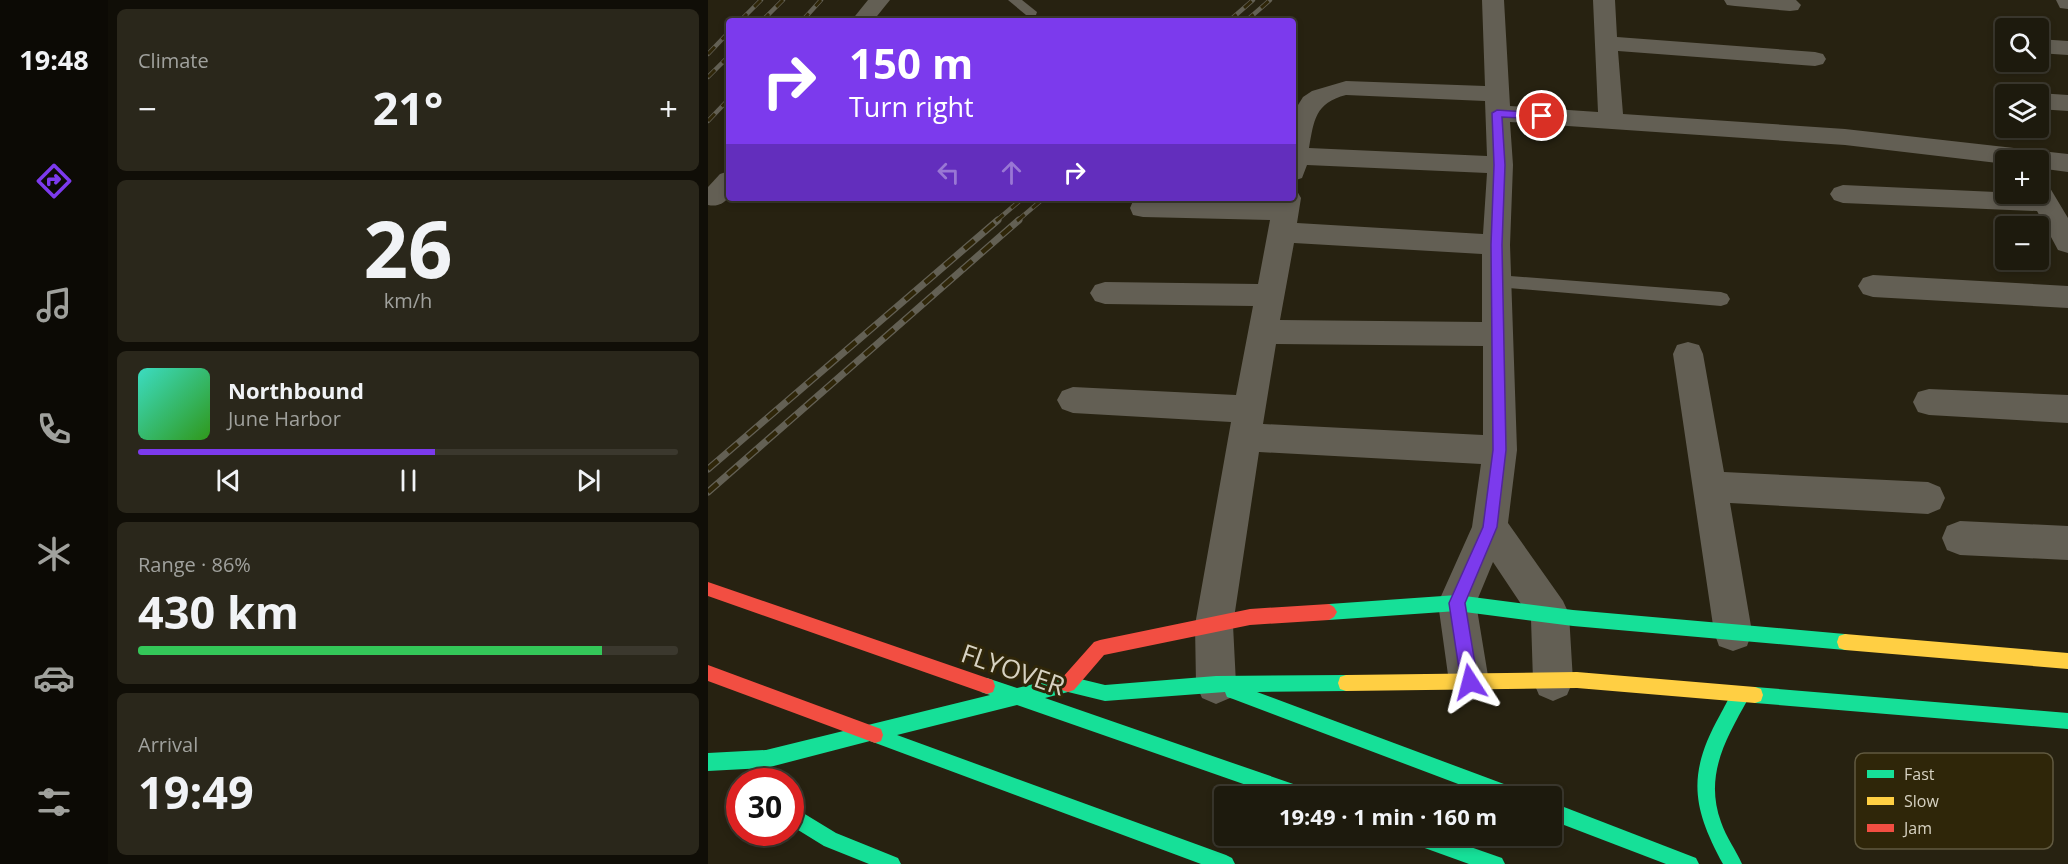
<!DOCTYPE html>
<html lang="en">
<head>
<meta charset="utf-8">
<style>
	body { margin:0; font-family:"Open Sans",sans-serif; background:#2a271b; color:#f1f3f6; height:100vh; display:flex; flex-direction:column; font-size:22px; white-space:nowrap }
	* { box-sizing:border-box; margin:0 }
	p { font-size:20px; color:#a0a19d }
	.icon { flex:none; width:33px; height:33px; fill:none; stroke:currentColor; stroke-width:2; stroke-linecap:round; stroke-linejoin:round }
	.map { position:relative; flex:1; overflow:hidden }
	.side { display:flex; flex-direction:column; gap:9px; padding:9px; background:#100e07; width:600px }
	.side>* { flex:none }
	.banner { position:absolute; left:18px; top:18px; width:570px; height:183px; border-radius:6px; box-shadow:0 3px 9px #0003,0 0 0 2px #3b382e; background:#7c3aed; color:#fff; overflow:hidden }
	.controls { position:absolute; left:1287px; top:18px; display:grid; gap:12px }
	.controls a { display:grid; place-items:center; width:54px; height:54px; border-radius:6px; background:#1d1a0d; box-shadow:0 3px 9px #0003,0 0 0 2px #3b382e; font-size:30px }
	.speed { position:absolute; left:18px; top:768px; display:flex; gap:12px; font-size:30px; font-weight:700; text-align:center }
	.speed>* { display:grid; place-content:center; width:78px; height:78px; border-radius:50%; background:#1d1a0d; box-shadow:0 3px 9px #0003,0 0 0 2px #3b382e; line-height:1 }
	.speed .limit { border:9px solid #d22; background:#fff; color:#111 }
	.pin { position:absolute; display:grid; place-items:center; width:51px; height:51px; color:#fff; margin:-26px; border:3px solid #fff; border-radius:50%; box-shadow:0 2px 6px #0007 }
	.me { position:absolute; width:66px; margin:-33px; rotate:351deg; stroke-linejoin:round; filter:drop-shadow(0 0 4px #0008) }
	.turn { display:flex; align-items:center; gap:21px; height:126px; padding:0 24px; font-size:27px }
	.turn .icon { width:78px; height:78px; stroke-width:2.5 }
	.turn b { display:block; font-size:42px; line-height:51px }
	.lanes { display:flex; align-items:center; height:57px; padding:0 24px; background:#0003; justify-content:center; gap:30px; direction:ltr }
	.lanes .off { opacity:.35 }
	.big { font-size:45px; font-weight:700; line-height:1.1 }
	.side .card { flex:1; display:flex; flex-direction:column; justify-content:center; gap:9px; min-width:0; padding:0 21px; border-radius:9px; background:#2a271b }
	.side .dial { align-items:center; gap:0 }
	.dial b { font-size:78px; line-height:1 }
	.song { display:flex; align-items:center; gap:18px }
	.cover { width:72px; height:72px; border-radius:9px; background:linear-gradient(135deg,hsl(170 70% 55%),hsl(110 70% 35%)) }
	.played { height:6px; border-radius:3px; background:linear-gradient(90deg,#7c3aed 55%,#3b382e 55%) }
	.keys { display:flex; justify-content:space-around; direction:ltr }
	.heat { display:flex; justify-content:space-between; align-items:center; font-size:33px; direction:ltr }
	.charge { height:9px; border-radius:4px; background:linear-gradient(90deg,#34c759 86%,#3b382e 0) }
	.trip { position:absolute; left:506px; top:786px; width:348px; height:60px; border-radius:6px; background:#1d1a0d; box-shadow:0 3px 9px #0003,0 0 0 2px #3b382e; font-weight:700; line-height:60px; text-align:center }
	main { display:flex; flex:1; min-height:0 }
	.dock { display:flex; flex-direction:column; width:108px; justify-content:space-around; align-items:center; background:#0c0a05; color:#a0a19d }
	.dock .icon { width:42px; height:42px }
	.dock .active { color:#7c3aed }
	.dock b { font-size:27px; color:#f1f3f6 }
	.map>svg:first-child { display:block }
</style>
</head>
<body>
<main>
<nav class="dock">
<b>19:48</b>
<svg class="icon active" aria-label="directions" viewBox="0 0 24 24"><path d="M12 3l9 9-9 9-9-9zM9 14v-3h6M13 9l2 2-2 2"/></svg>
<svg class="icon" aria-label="music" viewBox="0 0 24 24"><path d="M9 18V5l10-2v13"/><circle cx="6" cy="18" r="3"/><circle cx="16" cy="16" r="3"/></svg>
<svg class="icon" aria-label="phone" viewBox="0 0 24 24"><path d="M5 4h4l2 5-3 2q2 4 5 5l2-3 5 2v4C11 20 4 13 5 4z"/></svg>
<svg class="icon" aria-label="climate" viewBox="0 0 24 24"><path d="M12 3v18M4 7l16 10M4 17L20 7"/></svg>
<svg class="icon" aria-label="car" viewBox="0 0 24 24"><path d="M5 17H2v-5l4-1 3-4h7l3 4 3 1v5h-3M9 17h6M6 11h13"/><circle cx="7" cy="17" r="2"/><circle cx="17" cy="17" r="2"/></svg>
<svg class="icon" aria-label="filters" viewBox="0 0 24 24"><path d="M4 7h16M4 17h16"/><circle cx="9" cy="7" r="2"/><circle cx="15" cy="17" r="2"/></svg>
</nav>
<section class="side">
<div class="card"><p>Climate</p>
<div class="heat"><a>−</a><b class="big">21°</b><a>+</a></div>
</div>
<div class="card dial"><b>26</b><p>km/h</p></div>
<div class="card">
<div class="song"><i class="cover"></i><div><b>Northbound</b><p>June Harbor</p></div></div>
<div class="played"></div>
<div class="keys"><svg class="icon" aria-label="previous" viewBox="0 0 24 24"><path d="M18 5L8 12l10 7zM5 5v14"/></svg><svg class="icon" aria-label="pause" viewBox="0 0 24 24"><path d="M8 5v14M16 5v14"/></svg><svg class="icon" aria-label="next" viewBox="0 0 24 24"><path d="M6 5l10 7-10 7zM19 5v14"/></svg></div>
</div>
<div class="card"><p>Range · 86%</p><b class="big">430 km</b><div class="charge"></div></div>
<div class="card"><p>Arrival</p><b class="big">19:49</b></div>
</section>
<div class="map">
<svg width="1360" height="864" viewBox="0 0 1360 864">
	<rect width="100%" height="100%" fill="#272211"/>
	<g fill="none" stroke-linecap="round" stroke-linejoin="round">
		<g fill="#635f54" fill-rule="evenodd">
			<polygon points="300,0 314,0 329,12 328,15 318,15"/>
			<polygon points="789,275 1013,292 1019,294 1022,299 1019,304 1013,306 789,287 783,286 780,281 783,276"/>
		</g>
		<g fill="#635f54" fill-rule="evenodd">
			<polygon points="160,0 182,0 165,21 143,21"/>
			<path d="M774,0H796L802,106L890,112L885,0H907L909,37L1107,52L1115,54L1118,59L1115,64L1107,66L910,51L915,114L1137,129L1360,154V172L1330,168V160H1298V164L1137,145L802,122L805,165L802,245L809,450L800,523L855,601L861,614L865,681L859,695L845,701L831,695L825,681L823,619L785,562L768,603L781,682L775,696L761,702L747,696L741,682L730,603L764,527L773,464L551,452L525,625L528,684L522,698L508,704L494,698L488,684L487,625L523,422L365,413L354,409L349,400L354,391L365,387L528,395L545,306L397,304L387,301L382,293L387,285L397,282L550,284L562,220L435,217L425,215L422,208L425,201L435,199L566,201L567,198H585V190L589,191L593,198L589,223L775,234L779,173L599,165L594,178L585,181V113L595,97L604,91L638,81L777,86ZM638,95L777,101L779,156L601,148C606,120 607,103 638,95ZM586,243L774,254V322L572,320ZM568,344L775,346V435L555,424Z"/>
			<polygon points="1016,0 1088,0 1093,5 1090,10 1082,11 1027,6 1019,5"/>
			<polygon points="1348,0 1360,0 1360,9 1352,8"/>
			<polygon points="1330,39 1360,41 1360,55 1330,53"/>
			<polygon points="1330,93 1360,95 1360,111 1330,109 1330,94 1326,94"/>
			<path d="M21,171V197C15,204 9,207 0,205V187L12,174Z"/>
			<polygon points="1330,180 1339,183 1360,218 1360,253 1350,250 1329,211 1135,203 1126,200 1122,194 1126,188 1135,185 1330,194"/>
			<polygon points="1165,275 1360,286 1360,308 1165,297 1155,294 1150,286 1155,278"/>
			<polygon points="980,342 991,345 995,354 1016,472 1220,482 1232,487 1237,498 1232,509 1220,514 1022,503 1044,632 1039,646 1025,651 1011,646 1006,632 965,354 969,345"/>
			<polygon points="1221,389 1360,395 1360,423 1221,415 1210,412 1205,402 1210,392"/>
			<polygon points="1252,521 1360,526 1360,560 1252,555 1239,550 1234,538 1239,526"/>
		</g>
		<g fill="#16e098" fill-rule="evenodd">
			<polygon points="749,595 865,610 1137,634 1143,636 1145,642 1143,648 1137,650 865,626 749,611 621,620 616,617 613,612 616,607 621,604"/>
			<polygon points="638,675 644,677 646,683 644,689 638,691 549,692 804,787 810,790 813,796 782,796 525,699 519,697 517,692 397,701 360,692 337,698 594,787 600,790 603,796 570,796 309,705 189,735 518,855 524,858 527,864 493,864 162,741 58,768 0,771 0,753 58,750 282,695 273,692 271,686 273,680 279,678 309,688 360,676 397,685 508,676"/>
			<path d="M1034,686L1041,690L1047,687L1360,713V729L1047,703L1040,699C1018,739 996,775 1013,822C1018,837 1028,850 1034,864H1015C984,807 979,774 1012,715C1018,705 1023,690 1034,686Z"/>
			<polygon points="843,802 988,858 991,864 958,864 843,820"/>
			<polygon points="82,805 128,833 190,858 193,864 161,864 116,846 82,825"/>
			<polygon points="697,836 731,836 794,858 797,864 761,864 700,842"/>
		</g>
		<g fill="#ffcf43" fill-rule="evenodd">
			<polygon points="1137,634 1360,653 1360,669 1137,650 1131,648 1129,642 1131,636"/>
			<polygon points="869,672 1047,687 1053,689 1055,695 1053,701 1047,703 869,688 638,691 632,689 630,683 632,677 638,675"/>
		</g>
		<g fill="#f24e42" fill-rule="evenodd">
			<polygon points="0,582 279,678 285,680 287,686 285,692 279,694 0,596"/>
			<polygon points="621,604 626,607 629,612 626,617 621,620 542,625 396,655 366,690 360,692 354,690 352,684 354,678 386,642 392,640 542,609"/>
			<polygon points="0,665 173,729 175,735 173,741 167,743 0,681"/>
		</g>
		<g stroke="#636054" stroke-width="4.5">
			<g id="rail-far1">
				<polyline points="32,21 53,0"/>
				<polyline points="54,21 75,0"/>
				<polyline points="94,21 113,0"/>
				<polyline points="521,21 545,0"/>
				<polyline points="538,21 562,0"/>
				<polyline points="0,54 21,32"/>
				<polyline points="0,77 21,56"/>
				<polyline points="0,121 21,99"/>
				<polyline points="288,221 315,198"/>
				<polyline points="309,221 336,198"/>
			</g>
		</g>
		<g stroke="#636054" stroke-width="7">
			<g id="rail">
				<polyline points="0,469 290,220"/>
				<polyline points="0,492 311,220"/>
			</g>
		</g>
		<use href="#rail-far1" stroke="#2f2609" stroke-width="3" stroke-dasharray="10" stroke-linecap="butt"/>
		<use href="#rail" stroke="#2f2609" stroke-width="4.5" stroke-dasharray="13" stroke-linecap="butt"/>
	</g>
	<polygon fill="#7c3aed" stroke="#51269a" stroke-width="1.5" points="789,110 834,113 839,116 834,119 794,117 797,165 794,245 798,450 789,527 757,603 770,682 767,688 762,691 756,688 753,682 741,603 775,527 785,450 783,245 786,165 784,113"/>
	<g text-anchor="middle" stroke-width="6" stroke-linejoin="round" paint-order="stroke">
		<g font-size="26" fill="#d7d2c2" stroke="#2f2609">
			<text transform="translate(305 670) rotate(19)" y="9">FLYOVER</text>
		</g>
	</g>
	<rect x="1147" y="753" width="198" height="96" rx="9" fill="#2f2609" stroke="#615a40" stroke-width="1.5"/>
	<rect x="1159" y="770" width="27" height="8" fill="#16e098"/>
	<rect x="1159" y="797" width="27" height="8" fill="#ffcf43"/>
	<rect x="1159" y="824" width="27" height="8" fill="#f24e42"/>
	<g font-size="16" fill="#d7d2c2">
		<text x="1196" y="780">Fast</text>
		<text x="1196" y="807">Slow</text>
		<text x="1196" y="834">Jam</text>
	</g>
</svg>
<div class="controls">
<a><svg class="icon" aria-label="search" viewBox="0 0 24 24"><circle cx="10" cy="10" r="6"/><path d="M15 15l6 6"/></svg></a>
<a><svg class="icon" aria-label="layers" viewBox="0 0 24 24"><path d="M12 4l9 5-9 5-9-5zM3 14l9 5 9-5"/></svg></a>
<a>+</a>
<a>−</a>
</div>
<div class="speed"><div class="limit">30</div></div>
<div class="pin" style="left:834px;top:116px;background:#d93025"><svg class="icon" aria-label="arrive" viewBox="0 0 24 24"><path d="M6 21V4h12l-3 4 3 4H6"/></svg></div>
<svg class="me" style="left:762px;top:682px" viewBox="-20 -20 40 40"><path d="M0-17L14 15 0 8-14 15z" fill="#7c3aed" stroke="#fff" stroke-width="4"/></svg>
<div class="trip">19:49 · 1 min · 160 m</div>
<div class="banner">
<div class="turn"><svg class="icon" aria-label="right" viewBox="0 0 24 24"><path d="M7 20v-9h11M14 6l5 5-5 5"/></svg><div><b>150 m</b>Turn right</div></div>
<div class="lanes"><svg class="icon off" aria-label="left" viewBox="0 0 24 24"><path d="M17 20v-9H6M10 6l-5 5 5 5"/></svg><svg class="icon off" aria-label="ahead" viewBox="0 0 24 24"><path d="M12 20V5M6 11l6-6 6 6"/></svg><svg class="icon" aria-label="right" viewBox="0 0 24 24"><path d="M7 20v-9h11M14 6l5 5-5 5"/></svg></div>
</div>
</div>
</main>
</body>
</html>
